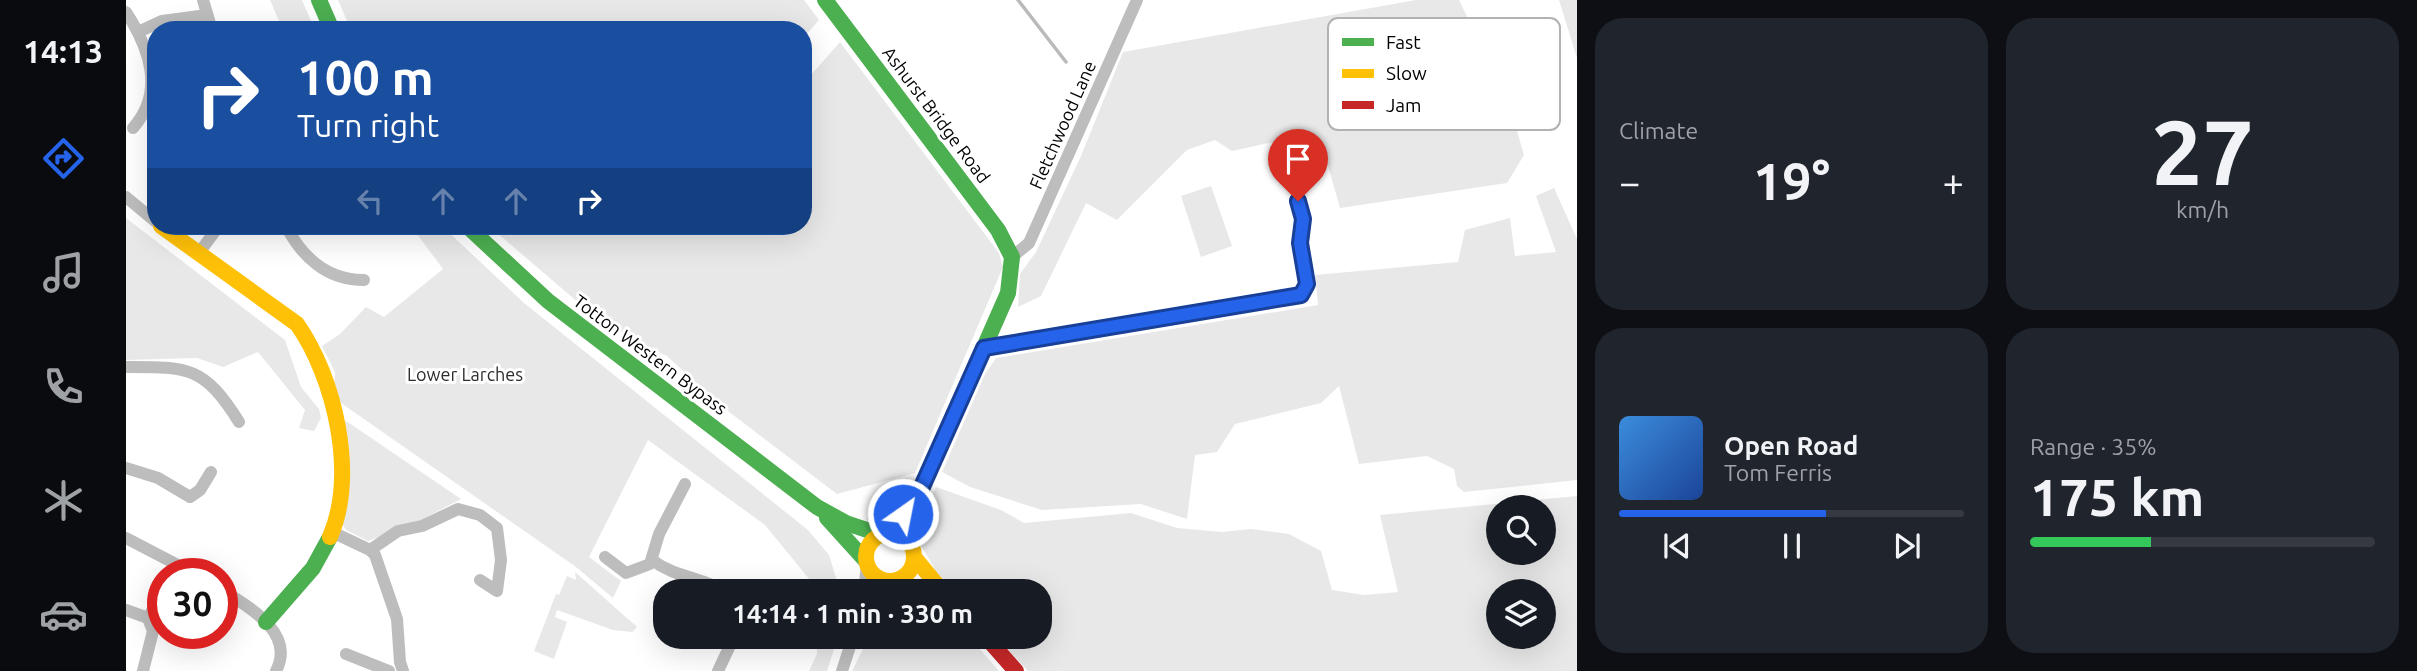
<!DOCTYPE html>
<html lang="en">
<head>
<meta charset="utf-8">
<style>
	body { margin:0; font-family:Ubuntu,sans-serif; background:#20242c; color:#f1f3f6; height:100vh; display:flex; flex-direction:column; font-size:26px; white-space:nowrap }
	* { box-sizing:border-box; margin:0 }
	p { font-size:23px; color:#9ea1a6 }
	.icon { flex:none; width:38px; height:38px; fill:none; stroke:currentColor; stroke-width:2; stroke-linecap:round; stroke-linejoin:round }
	.map { position:relative; flex:1; overflow:hidden }
	.panel { display:flex; flex-direction:column; gap:18px; padding:18px; background:#0d0f14; width:840px }
	.panel>* { flex:none }
	.hud { position:absolute; left:21px; top:21px; width:665px; height:214px; border-radius:28px; box-shadow:0 7px 28px #0002; background:#1a4fa0; color:#fff; overflow:hidden }
	.controls { position:absolute; left:1360px; top:495px; display:grid; gap:14px }
	.controls a { display:grid; place-items:center; width:70px; height:70px; border-radius:50%; background:#171b24; box-shadow:0 7px 28px #0002; font-size:35px }
	.speed { position:absolute; left:21px; top:558px; display:flex; gap:14px; font-size:35px; font-weight:700; text-align:center }
	.speed>* { display:grid; place-content:center; width:91px; height:91px; border-radius:50%; background:#171b24; box-shadow:0 7px 28px #0002; line-height:1 }
	.speed .limit { border:10px solid #d22; background:#fff; color:#111 }
	.pin { position:absolute; display:grid; place-items:center; width:60px; height:60px; color:#fff; margin:-72px -30px; border-radius:50% 50% 50% 0; rotate:-45deg; box-shadow:0 0 7px #0007 }
	.pin .icon { rotate:45deg }
	.me { position:absolute; width:77px; margin:-38px; rotate:33deg; stroke-linejoin:round; filter:drop-shadow(0 0 5px #0008) }
	.turn { display:flex; align-items:center; gap:24px; height:147px; padding:0 35px; font-size:32px }
	.turn .icon { width:91px; height:91px; stroke-width:2.5 }
	.turn b { display:block; font-size:49px; line-height:60px }
	.lanes { display:flex; align-items:center; height:66px; padding:0 35px; background:#0003; justify-content:center; gap:35px; direction:ltr }
	.lanes .off { opacity:.35 }
	.big { font-size:52px; font-weight:600; line-height:1.1 }
	.panel .tile { flex:1; display:flex; flex-direction:column; justify-content:center; gap:10px; min-width:0; padding:0 24px; border-radius:28px; background:#20242c }
	.panel .dial { align-items:center; gap:0 }
	.dial b { font-size:91px; line-height:1 }
	.song { display:flex; align-items:center; gap:21px }
	.cover { width:84px; height:84px; border-radius:10px; background:linear-gradient(135deg,hsl(210 70% 55%),hsl(220 70% 35%)) }
	.played { height:7px; border-radius:4px; background:linear-gradient(90deg,#2563eb 60%,#363941 60%) }
	.keys { display:flex; justify-content:space-around; direction:ltr }
	.heat { display:flex; justify-content:space-between; align-items:center; font-size:38px; direction:ltr }
	.charge { height:10px; border-radius:5px; background:linear-gradient(90deg,#34c759 35%,#363941 0) }
	.panel .tiles { flex:1; display:grid; gap:18px; grid-template-columns:repeat(2,1fr) }
	.trip { position:absolute; left:527px; top:579px; width:399px; height:70px; border-radius:28px; background:#171b24; box-shadow:0 7px 28px #0002; font-weight:600; line-height:70px; text-align:center }
	main { display:flex; flex:1; min-height:0 }
	.dock { display:flex; flex-direction:column; width:126px; justify-content:space-around; align-items:center; background:#090b0e; color:#9ea1a6 }
	.dock .icon { width:49px; height:49px }
	.dock .current { color:#2563eb }
	.dock b { font-size:32px; color:#f1f3f6 }
	.map>svg:first-child { display:block }
</style>
</head>
<body>
<main>
<nav class="dock">
<b>14:13</b>
<svg class="icon current" aria-label="directions" viewBox="0 0 24 24"><path d="M12 3l9 9-9 9-9-9zM9 14v-3h6M13 9l2 2-2 2"/></svg>
<svg class="icon" aria-label="music" viewBox="0 0 24 24"><path d="M9 18V5l10-2v13"/><circle cx="6" cy="18" r="3"/><circle cx="16" cy="16" r="3"/></svg>
<svg class="icon" aria-label="phone" viewBox="0 0 24 24"><path d="M5 4h4l2 5-3 2q2 4 5 5l2-3 5 2v4C11 20 4 13 5 4z"/></svg>
<svg class="icon" aria-label="climate" viewBox="0 0 24 24"><path d="M12 3v18M4 7l16 10M4 17L20 7"/></svg>
<svg class="icon" aria-label="car" viewBox="0 0 24 24"><path d="M5 17H2v-5l4-1 3-4h7l3 4 3 1v5h-3M9 17h6M6 11h13"/><circle cx="7" cy="17" r="2"/><circle cx="17" cy="17" r="2"/></svg>
</nav>
<div class="map">
<svg width="1451" height="671" viewBox="0 0 1451 671">
	<rect width="100%" height="100%" fill="#fff"/>
	<g fill="#e8e8e8" fill-rule="evenodd">
		<polygon points="144,0 176,0 189,30 157,30"/>
		<polygon points="212,0 678,0 693,20 677,38 677,30 225,30"/>
		<polygon points="1290,0 1333,0 1354,43 1320,53 1325,105 1380,93 1398,155 1381,183 1214,208 1197,148 1166,154 1161,139 1106,151 1089,140 1061,150 991,220 960,203 915,296 892,307 894,274 910,252 955,156 997,52"/>
		<polygon points="1433,0 1451,0 1451,58"/>
		<polygon points="714,42 873,253 877,267 789,473 711,494 594,405 541,356 513,343 461,310 363,226 677,226 677,84"/>
		<polygon points="1085,186 1106,246 1075,257 1055,196"/>
		<polygon points="1428,188 1451,239 1451,480 1338,492 1331,486 1328,469 1301,456 1233,464 1213,386 1195,403 1109,424 1091,452 1069,455 1061,519 1015,504 916,510 844,487 816,472 859,374 870,358 1192,305 1189,275 1332,262 1339,230 1384,218 1389,256 1430,252 1410,196"/>
		<polygon points="0,218 159,340 175,387 193,409 195,418 188,431 173,428 179,410 132,352 97,367 71,358 0,360"/>
		<polygon points="285,226 316,226 398,303 682,530 703,555 714,591 693,591 639,525 522,440 463,557 495,581 487,598 450,567 215,403 208,388 209,372 196,346 214,334 240,307 258,317 317,269"/>
		<polygon points="213,417 226,425 335,499 285,525 242,541 220,530 215,522"/>
		<path d="M810,487L875,510L898,523L1005,513L1051,528L1096,532L1125,529L1163,534L1195,551L1206,590L1238,595L1272,592L1254,515L1451,496V671H902L871,637H914V592L828,591L811,573L792,540L797,516ZM1372,508H1418V553H1372ZM1372,592H1418V637H1372Z"/>
		<polygon points="449,572 511,627 506,632 487,630 431,610 429,617 441,622 428,659 408,651 430,594 433,595 441,576 450,580"/>
		<polygon points="691,637 712,637 701,671 683,671 691,654"/>
		<polygon points="743,637 843,637 873,671 726,671"/>
	</g>
	<g fill="none" stroke-linecap="round" stroke-linejoin="round">
		<polyline stroke="#bababa" stroke-width="3.5" points="892,0 940,62"/>
		<g stroke="#bdbdbd" stroke-width="6">
			<polyline points="860,348 1176,295 1181,289 1174,243 1177,219 1162,165"/>
			<polyline points="26,625 37,622"/>
		</g>
		<g stroke="#bdbdbd" stroke-width="12">
			<polyline points="77,0 86,30"/>
			<path d="M0,12C24,49 39,92 7,128"/>
			<polyline points="12,32 36,21 81,15"/>
			<polyline points="0,197 30,222"/>
			<path d="M160,226C176,257 201,280 238,280"/>
			<polyline points="72,254 93,226"/>
			<polyline points="886,257 903,243 1011,0"/>
			<path d="M0,367C62,367 78,366 113,422"/>
			<polyline points="0,468 32,478 64,497 74,490 85,472"/>
			<polyline points="206,532 244,550 272,531 296,526 332,509 354,515 371,528 375,560 371,591 354,580"/>
			<polyline points="760,534 788,503"/>
			<polyline points="0,538 69,574"/>
			<polyline points="244,550 249,555 271,619 274,662 277,671"/>
			<polyline points="479,557 500,573 524,564 533,534 559,484"/>
			<path d="M526,560C550,578 576,577 600,592"/>
			<path d="M96,590C123,607 170,633 150,671"/>
			<polyline points="738,592 741,564"/>
			<polyline points="761,592 770,580"/>
			<polyline points="0,610 22,618"/>
			<polyline points="220,654 263,671"/>
			<polyline points="17,671 27,631 22,618 37,590"/>
			<polyline points="592,671 608,637"/>
			<polyline points="716,671 727,637"/>
		</g>
		<g stroke="#4caf50" stroke-width="16">
			<polyline points="193,0 206,30"/>
			<polyline points="699,0 872,230 886,257 882,293 834,402"/>
			<polyline points="341,226 422,301 691,507 720,523 756,535"/>
			<polyline points="701,518 740,561"/>
			<polyline points="140,622 187,568 204,537"/>
		</g>
		<g stroke="#ffc107" stroke-width="16">
			<path d="M35,226L171,324C209,378 231,474 204,537"/>
			<circle cx="764" cy="557" r="24"/>
			<polyline points="788,557 817,592"/>
		</g>
		<g stroke="#c62828" stroke-width="16">
			<polyline points="781,541 790,500 834,402"/>
			<polyline points="860,637 890,671"/>
		</g>
	</g>
	<g fill="none" stroke-linecap="round" stroke-linejoin="round">
		<g stroke="#184099" stroke-width="18">
			<polyline id="route" points="777,514 790,500 858,348 1175,295 1181,284 1174,243 1177,219 1172,201"/>
		</g>
		<use href="#route" stroke="#2563eb" stroke-width="12"/>
	</g>
	<g text-anchor="middle" stroke-width="6" stroke-linejoin="round" paint-order="stroke">
		<g font-size="18" fill="#000" stroke="#fff">
			<text transform="translate(810 115) rotate(53)" y="6">Ashurst Bridge Road</text>
			<text transform="translate(937 125) rotate(-66)" y="6">Fletchwood Lane</text>
			<text transform="translate(524 355) rotate(37)" y="6">Totton Western Bypass</text>
		</g>
		<g font-size="18" fill="#2d2d2d" stroke="#fff">
			<text x="339" y="381">Lower Larches</text>
		</g>
	</g>
	<rect x="1202" y="18" width="232" height="112" rx="10" fill="#fff" stroke="#b2b2b2" stroke-width="2"/>
	<rect x="1216" y="38" width="32" height="8" fill="#4caf50"/>
	<rect x="1216" y="69" width="32" height="9" fill="#ffc107"/>
	<rect x="1216" y="101" width="32" height="8" fill="#c62828"/>
	<g font-size="19" fill="#000">
		<text x="1260" y="49">Fast</text>
		<text x="1260" y="80">Slow</text>
		<text x="1260" y="112">Jam</text>
	</g>
</svg>
<div class="controls">
<a><svg class="icon" aria-label="search" viewBox="0 0 24 24"><circle cx="10" cy="10" r="6"/><path d="M15 15l6 6"/></svg></a>
<a><svg class="icon" aria-label="layers" viewBox="0 0 24 24"><path d="M12 4l9 5-9 5-9-5zM3 14l9 5 9-5"/></svg></a>
</div>
<div class="speed"><div class="limit">30</div></div>
<div class="pin" style="left:1172px;top:201px;background:#d93025"><svg class="icon" aria-label="arrive" viewBox="0 0 24 24"><path d="M6 21V4h12l-3 4 3 4H6"/></svg></div>
<svg class="me" style="left:777px;top:514px" viewBox="-20 -20 40 40"><circle r="17" fill="#2563eb" stroke="#fff" stroke-width="3"/><path d="M0-11L8 9 0 5-8 9z" fill="#fff"/></svg>
<div class="trip">14:14 · 1 min · 330 m</div>
<div class="hud">
<div class="turn"><svg class="icon" aria-label="right" viewBox="0 0 24 24"><path d="M7 20v-9h11M14 6l5 5-5 5"/></svg><div><b>100 m</b>Turn right</div></div>
<div class="lanes"><svg class="icon off" aria-label="left" viewBox="0 0 24 24"><path d="M17 20v-9H6M10 6l-5 5 5 5"/></svg><svg class="icon off" aria-label="ahead" viewBox="0 0 24 24"><path d="M12 20V5M6 11l6-6 6 6"/></svg><svg class="icon off" aria-label="ahead" viewBox="0 0 24 24"><path d="M12 20V5M6 11l6-6 6 6"/></svg><svg class="icon" aria-label="right" viewBox="0 0 24 24"><path d="M7 20v-9h11M14 6l5 5-5 5"/></svg></div>
</div>
</div>
<section class="panel">
<div class="tiles">
<div class="tile"><p>Climate</p>
<div class="heat"><a>−</a><b class="big">19°</b><a>+</a></div>
</div>
<div class="tile dial"><b>27</b><p>km/h</p></div>
<div class="tile">
<div class="song"><i class="cover"></i><div><b>Open Road</b><p>Tom Ferris</p></div></div>
<div class="played"></div>
<div class="keys"><svg class="icon" aria-label="previous" viewBox="0 0 24 24"><path d="M18 5L8 12l10 7zM5 5v14"/></svg><svg class="icon" aria-label="pause" viewBox="0 0 24 24"><path d="M8 5v14M16 5v14"/></svg><svg class="icon" aria-label="next" viewBox="0 0 24 24"><path d="M6 5l10 7-10 7zM19 5v14"/></svg></div>
</div>
<div class="tile"><p>Range · 35%</p><b class="big">175 km</b><div class="charge"></div></div>
</div>
</section>
</main>
</body>
</html>
